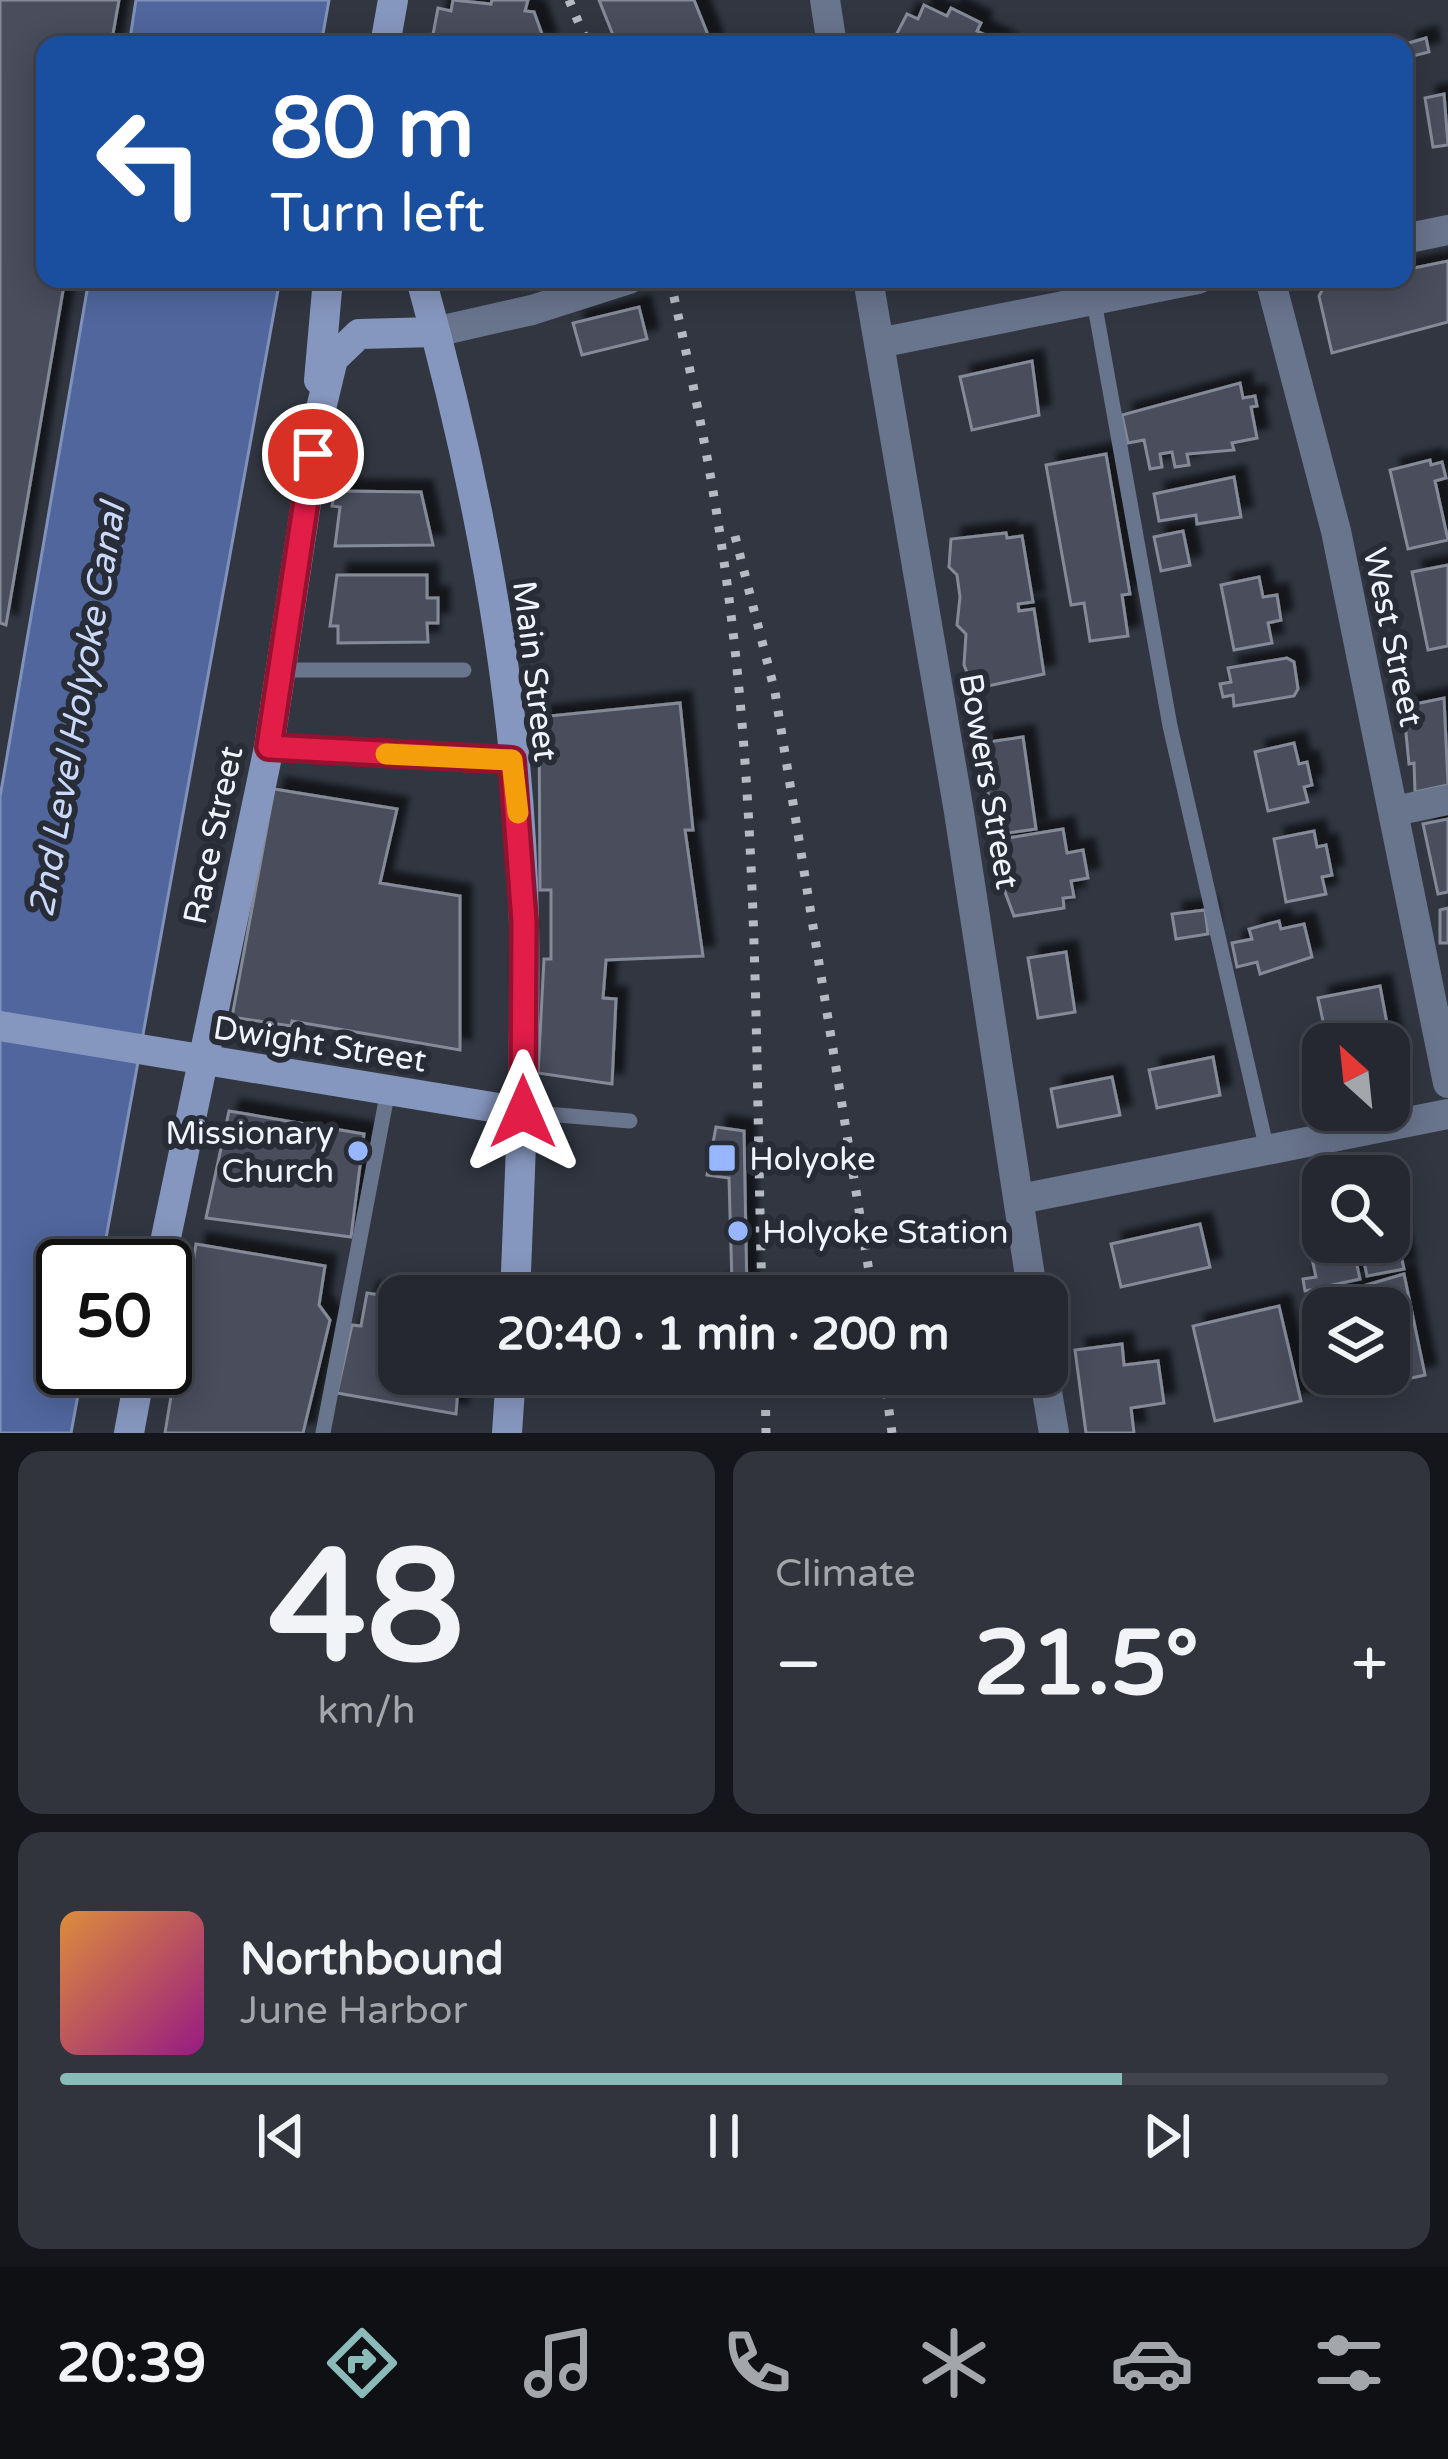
<!DOCTYPE html>
<html lang="en">
<head>
<meta charset="utf-8">
<style>
	body { margin:0; font-family:"Varela Round",sans-serif; background:#31343d; color:#f1f3f6; height:100vh; display:flex; flex-direction:column; font-size:45px; white-space:nowrap }
	* { box-sizing:border-box; margin:0 }
	p { font-size:39px; color:#a3a6ab }
	.icon { flex:none; width:66px; height:66px; fill:none; stroke:currentColor; stroke-width:2; stroke-linecap:round; stroke-linejoin:round }
	.map { position:relative; height:1433px; overflow:hidden }
	.details { display:flex; flex-direction:column; gap:18px; padding:18px; background:#14161b; flex:1 }
	.details>* { flex:none }
	.hud { position:absolute; left:36px; top:36px; width:1377px; height:252px; border-radius:24px; box-shadow:0 6px 30px #0003,0 0 0 3px #42444d; background:#1a4fa0; color:#fff; overflow:hidden }
	.needle { width:78px; rotate:333deg }
	.buttons { position:absolute; left:1302px; top:1023px; display:grid; gap:24px }
	.buttons a { display:grid; place-items:center; width:108px; height:108px; border-radius:24px; background:#252831; box-shadow:0 6px 30px #0003,0 0 0 3px #42444d; font-size:60px }
	.speed { position:absolute; left:36px; top:1239px; display:flex; gap:24px; font-size:60px; font-weight:700; text-align:center }
	.speed>* { display:grid; place-content:center; width:156px; height:156px; border-radius:50%; background:#252831; box-shadow:0 6px 30px #0003,0 0 0 3px #42444d; line-height:1 }
	.speed .limit { border:6px solid #111; border-radius:18px; background:#fff; color:#111 }
	.pin { position:absolute; display:grid; place-items:center; width:102px; height:102px; color:#fff; margin:-51px; border:6px solid #fff; border-radius:50%; box-shadow:0 3px 12px #0007 }
	.me { position:absolute; width:132px; margin:-66px; rotate:0deg; stroke-linejoin:round; filter:drop-shadow(0 0 9px #0008) }
	.turn { display:flex; align-items:center; gap:42px; height:252px; padding:0 36px; font-size:54px }
	.turn .icon { width:156px; height:156px; stroke-width:2.5 }
	.turn b { display:block; font-size:84px; line-height:102px }
	.big { font-size:90px; font-weight:700; line-height:1.1 }
	.details .widget { flex:1; display:flex; flex-direction:column; justify-content:center; gap:18px; min-width:0; padding:0 42px; border-radius:24px; background:#31343d }
	.details .dial { align-items:center; gap:0 }
	.dial b { font-size:156px; line-height:1 }
	.song { display:flex; align-items:center; gap:36px }
	.cover { width:144px; height:144px; border-radius:18px; background:linear-gradient(135deg,hsl(30 70% 55%),hsl(310 70% 35%)) }
	.played { height:12px; border-radius:6px; background:linear-gradient(90deg,#8bbbb9 80%,#42444d 80%) }
	.keys { display:flex; justify-content:space-around; direction:ltr }
	.heat { display:flex; justify-content:space-between; align-items:center; font-size:66px; direction:ltr }
	.details .tiles { flex:1; display:grid; gap:18px; grid-template-columns:1fr 1fr }
	.widget:last-child { grid-column:span 2 }
	.trip { position:absolute; left:378px; top:1275px; width:690px; height:120px; border-radius:24px; background:#252831; box-shadow:0 6px 30px #0003,0 0 0 3px #42444d; font-weight:700; line-height:120px; text-align:center }
	.dock { display:flex; height:192px; justify-content:space-around; align-items:center; background:#0f1014; color:#a3a6ab }
	.dock .icon { width:84px; height:84px }
	.dock .active { color:#8bbbb9 }
	.dock b { font-size:54px; color:#f1f3f6 }
	.map>svg:first-child { display:block }
</style>
</head>
<body>
<div class="map">
<svg width="1448" height="1433" viewBox="0 0 1448 1433">
	<defs>
		<filter id="shadow"><feDropShadow dx="11" dy="-11" stdDeviation="3" flood-color="#0009"/></filter>
	</defs>
	<rect width="100%" height="100%" fill="#313641"/>
	<g fill="#50669d" stroke="#8091ba" stroke-width="3">
		<polygon points="136,0 329,0 321,45 129,45"/>
		<polygon points="89,279 280,279 101,1266 63,1266 63,1368 83,1368 71,1433 0,1433 0,797"/>
	</g>
	<g fill="#494e5b" stroke="#848a98" stroke-width="3" filter="url(#shadow)">
		<polygon points="0,0 119,0 111,45 45,45 45,279 65,279 6,625 0,623"/>
		<polygon points="453,0 491,4 492,0 528,0 525,11 534,12 546,45 491,40 490,45 431,45 438,8 451,11"/>
		<polygon points="599,0 694,0 712,45 617,45"/>
		<polygon points="924,5 947,16 951,8 981,23 977,31 1007,45 891,45 907,14 918,19"/>
		<polygon points="1426,38 1429,52 1409,57 1405,44"/>
		<polygon points="1444,94 1448,145 1433,147 1425,98"/>
		<polygon points="1448,261 1448,322 1332,353 1319,296 1324,287 1404,279 1404,270"/>
		<polygon points="639,307 647,339 582,355 573,323"/>
		<polygon points="1032,361 1039,415 972,430 960,377"/>
		<polygon points="1240,383 1243,398 1255,396 1257,406 1251,407 1257,438 1232,443 1234,450 1187,454 1189,465 1175,467 1172,452 1160,454 1162,467 1150,469 1144,440 1128,443 1122,415"/>
		<polygon points="1106,454 1130,594 1122,595 1128,636 1090,641 1084,603 1071,605 1046,465"/>
		<polygon points="1430,460 1431,465 1442,462 1446,478 1435,481 1448,540 1408,549 1390,470"/>
		<polygon points="1234,477 1241,517 1197,524 1196,515 1159,521 1154,494"/>
		<polygon points="335,491 421,492 433,545 335,546 340,507 332,506"/>
		<polygon points="1183,531 1190,565 1161,571 1154,537"/>
		<polygon points="1006,533 1007,538 1022,536 1033,602 1018,604 1019,611 1034,609 1044,674 974,689 964,665 966,634 957,625 960,597 957,575 949,567 951,539"/>
		<polygon points="1448,565 1448,646 1428,650 1412,572"/>
		<polygon points="337,575 427,575 427,598 438,598 438,623 427,623 428,642 338,643 338,626 330,626"/>
		<polygon points="1259,577 1263,597 1277,595 1281,620 1268,623 1272,643 1234,650 1221,585"/>
		<polygon points="1287,658 1294,662 1298,689 1294,696 1234,706 1233,695 1223,697 1220,684 1231,682 1228,668"/>
		<polygon points="1444,698 1448,785 1415,792 1414,763 1409,764 1405,723 1400,725 1396,708"/>
		<polygon points="680,703 693,830 685,830 703,956 606,960 603,998 616,999 612,1084 538,1073 544,959 551,959 551,890 540,890 539,717"/>
		<polygon points="1023,737 1036,829 994,835 981,743"/>
		<polygon points="1294,743 1299,764 1307,762 1312,785 1304,787 1308,802 1268,811 1255,752"/>
		<polygon points="274,789 397,809 380,883 460,896 460,1050 292,1021 291,1026 232,1017"/>
		<polygon points="1448,819 1448,892 1438,894 1423,824"/>
		<polygon points="1063,829 1067,853 1083,850 1088,878 1071,881 1074,897 1063,898 1064,908 1014,916 1005,892 1002,839"/>
		<polygon points="1314,831 1317,847 1326,845 1332,875 1322,877 1326,894 1286,902 1274,839"/>
		<polygon points="1448,908 1448,943 1440,943 1440,910"/>
		<polygon points="1205,910 1208,934 1176,939 1172,914"/>
		<polygon points="1279,921 1281,929 1304,924 1312,957 1260,974 1257,962 1237,967 1232,943 1252,939 1249,929"/>
		<polygon points="1066,952 1075,1012 1038,1018 1028,958"/>
		<polygon points="1380,986 1397,1078 1389,1088 1389,1044 1328,1044 1318,998"/>
		<polygon points="1213,1057 1220,1095 1157,1108 1149,1070"/>
		<polygon points="1112,1077 1120,1115 1058,1127 1051,1089"/>
		<polygon points="229,1111 364,1134 351,1237 206,1218"/>
		<polygon points="716,1127 744,1131 747,1296 716,1296 716,1286 732,1284 729,1178 707,1175"/>
		<polygon points="1323,1202 1323,1242 1352,1242 1360,1279 1305,1291 1303,1279 1316,1277 1301,1207"/>
		<polygon points="1200,1224 1210,1267 1121,1287 1111,1244"/>
		<polygon points="1396,1232 1404,1269 1367,1276 1360,1242 1389,1242 1389,1234"/>
		<polygon points="196,1244 325,1266 319,1305 330,1320 303,1433 165,1433"/>
		<polygon points="1404,1274 1425,1375 1389,1383 1378,1374 1389,1374 1389,1308 1327,1308 1325,1297"/>
		<polygon points="367,1293 399,1298 399,1374 459,1374 456,1414 337,1393 352,1325 361,1326"/>
		<polygon points="1279,1306 1301,1401 1215,1421 1193,1326"/>
		<polygon points="1122,1344 1124,1365 1158,1361 1164,1403 1131,1408 1134,1433 1086,1433 1075,1350"/>
		<polygon points="719,1374 749,1374 749,1379 720,1381"/>
	</g>
	<g fill="none" stroke-linecap="round" stroke-linejoin="round">
		<g stroke="#69748d" stroke-width="15">
			<polyline points="1094,301 1170,726 1267,1150"/>
			<polyline points="281,670 464,670"/>
			<polyline points="269,747 512,760"/>
			<polyline points="522,1112 630,1121"/>
			<polyline points="323,1433 388,1090"/>
		</g>
		<g stroke="#69748d" stroke-width="30">
			<polyline points="825,0 832,45"/>
			<polyline points="1404,239 1448,230"/>
			<polyline points="868,279 959,812 1033,1296"/>
			<polyline points="1270,279 1336,531 1448,1083"/>
			<polyline points="435,332 532,310 629,279"/>
			<polyline points="879,343 1198,279"/>
			<polyline points="1394,811 1448,800"/>
			<polyline points="1020,1199 1448,1114"/>
			<polyline points="1044,1374 1054,1433"/>
		</g>
		<g stroke="#8697bf" stroke-width="30">
			<polyline points="385,45 393,0"/>
			<path d="M421,279C479,487 521,707 524,924C526,1048 520,1172 515,1296"/>
			<polyline points="319,380 328,279"/>
			<polyline points="0,1026 522,1112"/>
			<polyline points="160,1266 269,747 319,417 333,359 359,334 435,332"/>
			<polyline points="129,1433 141,1368"/>
			<polyline points="507,1433 511,1374"/>
		</g>
		<g stroke="#b6bac3" stroke-width="9" stroke-dasharray="6 12" stroke-linecap="butt">
			<polyline points="569,0 588,45"/>
			<path d="M670,279C690,368 709,458 722,548C759,795 755,1047 762,1296"/>
			<polyline points="735,536 775,692 873,1296"/>
			<polyline points="765,1374 766,1433"/>
			<polyline points="884,1374 892,1433"/>
		</g>
	</g>
	<g fill="none" stroke-linecap="round" stroke-linejoin="round">
		<g stroke="#92132f" stroke-width="30">
			<polyline id="route" points="313,454 269,747 512,760 524,921 523,1112"/>
		</g>
		<use href="#route" stroke="#e11d48" stroke-width="21"/>
		<polyline stroke="#f59e0b" stroke-width="21" points="386,754 512,760 518,813"/>
	</g>
	<g fill="#98b6fd" stroke="#272c37" stroke-width="4.5">
		<circle cx="358" cy="1151" r="12"/>
		<rect x="707" y="1143" width="30" height="30" rx="6"/>
		<circle cx="738" cy="1231" r="12"/>
	</g>
	<g text-anchor="middle" stroke-width="12" stroke-linejoin="round" paint-order="stroke">
		<g font-size="33" fill="#f1f4fc" stroke="#272c37">
			<text transform="translate(1394 637) rotate(78)" y="12">West Street</text>
			<text transform="translate(536 671) rotate(83)" y="12">Main Street</text>
			<text transform="translate(990 781) rotate(80)" y="12">Bowers Street</text>
			<text transform="translate(212 835) rotate(-78)" y="12">Race Street</text>
			<text transform="translate(320 1043) rotate(9)" y="12">Dwight Street</text>
		</g>
		<g font-size="33" fill="#f1f4fc" stroke="#272c37" text-anchor="start">
			<text x="334" y="1144" text-anchor="end">Missionary<tspan x="334" dy="38">Church</tspan></text>
			<text x="749" y="1170">Holyoke</text>
			<text x="762" y="1243">Holyoke Station</text>
		</g>
		<g font-size="36" font-style="italic" fill="#cad9fa" stroke="#272c37">
			<text transform="translate(76 710) rotate(-80)" y="13">2nd Level Holyoke Canal</text>
		</g>
	</g>
</svg>
<div class="buttons">
<a><svg class="needle" viewBox="-14 -14 28 28"><path d="M0-13l5 13h-10z" fill="#e53935"/><path d="M0 13l5-13h-10z" fill="#a3a6ab"/></svg></a>
<a><svg class="icon" aria-label="search" viewBox="0 0 24 24"><circle cx="10" cy="10" r="6"/><path d="M15 15l6 6"/></svg></a>
<a><svg class="icon" aria-label="layers" viewBox="0 0 24 24"><path d="M12 4l9 5-9 5-9-5zM3 14l9 5 9-5"/></svg></a>
</div>
<div class="speed"><div class="limit">50</div></div>
<div class="pin" style="left:313px;top:454px;background:#d93025"><svg class="icon" aria-label="arrive" viewBox="0 0 24 24"><path d="M6 21V4h12l-3 4 3 4H6"/></svg></div>
<svg class="me" style="left:523px;top:1112px" viewBox="-20 -20 40 40"><path d="M0-17L14 15 0 8-14 15z" fill="#e11d48" stroke="#fff" stroke-width="4"/></svg>
<div class="trip">20:40 · 1 min · 200 m</div>
<div class="hud">
<div class="turn"><svg class="icon" aria-label="left" viewBox="0 0 24 24"><path d="M17 20v-9H6M10 6l-5 5 5 5"/></svg><div><b>80 m</b>Turn left</div></div>
</div>
</div>
<section class="details">
<div class="tiles">
<div class="widget dial"><b>48</b><p>km/h</p></div>
<div class="widget"><p>Climate</p>
<div class="heat"><a>−</a><b class="big">21.5°</b><a>+</a></div>
</div>
<div class="widget">
<div class="song"><i class="cover"></i><div><b>Northbound</b><p>June Harbor</p></div></div>
<div class="played"></div>
<div class="keys"><svg class="icon" aria-label="previous" viewBox="0 0 24 24"><path d="M18 5L8 12l10 7zM5 5v14"/></svg><svg class="icon" aria-label="pause" viewBox="0 0 24 24"><path d="M8 5v14M16 5v14"/></svg><svg class="icon" aria-label="next" viewBox="0 0 24 24"><path d="M6 5l10 7-10 7zM19 5v14"/></svg></div>
</div>
</div>
</section>
<nav class="dock">
<b>20:39</b>
<svg class="icon active" aria-label="directions" viewBox="0 0 24 24"><path d="M12 3l9 9-9 9-9-9zM9 14v-3h6M13 9l2 2-2 2"/></svg>
<svg class="icon" aria-label="music" viewBox="0 0 24 24"><path d="M9 18V5l10-2v13"/><circle cx="6" cy="18" r="3"/><circle cx="16" cy="16" r="3"/></svg>
<svg class="icon" aria-label="phone" viewBox="0 0 24 24"><path d="M5 4h4l2 5-3 2q2 4 5 5l2-3 5 2v4C11 20 4 13 5 4z"/></svg>
<svg class="icon" aria-label="climate" viewBox="0 0 24 24"><path d="M12 3v18M4 7l16 10M4 17L20 7"/></svg>
<svg class="icon" aria-label="car" viewBox="0 0 24 24"><path d="M5 17H2v-5l4-1 3-4h7l3 4 3 1v5h-3M9 17h6M6 11h13"/><circle cx="7" cy="17" r="2"/><circle cx="17" cy="17" r="2"/></svg>
<svg class="icon" aria-label="filters" viewBox="0 0 24 24"><path d="M4 7h16M4 17h16"/><circle cx="9" cy="7" r="2"/><circle cx="15" cy="17" r="2"/></svg>
</nav>
</body>
</html>
